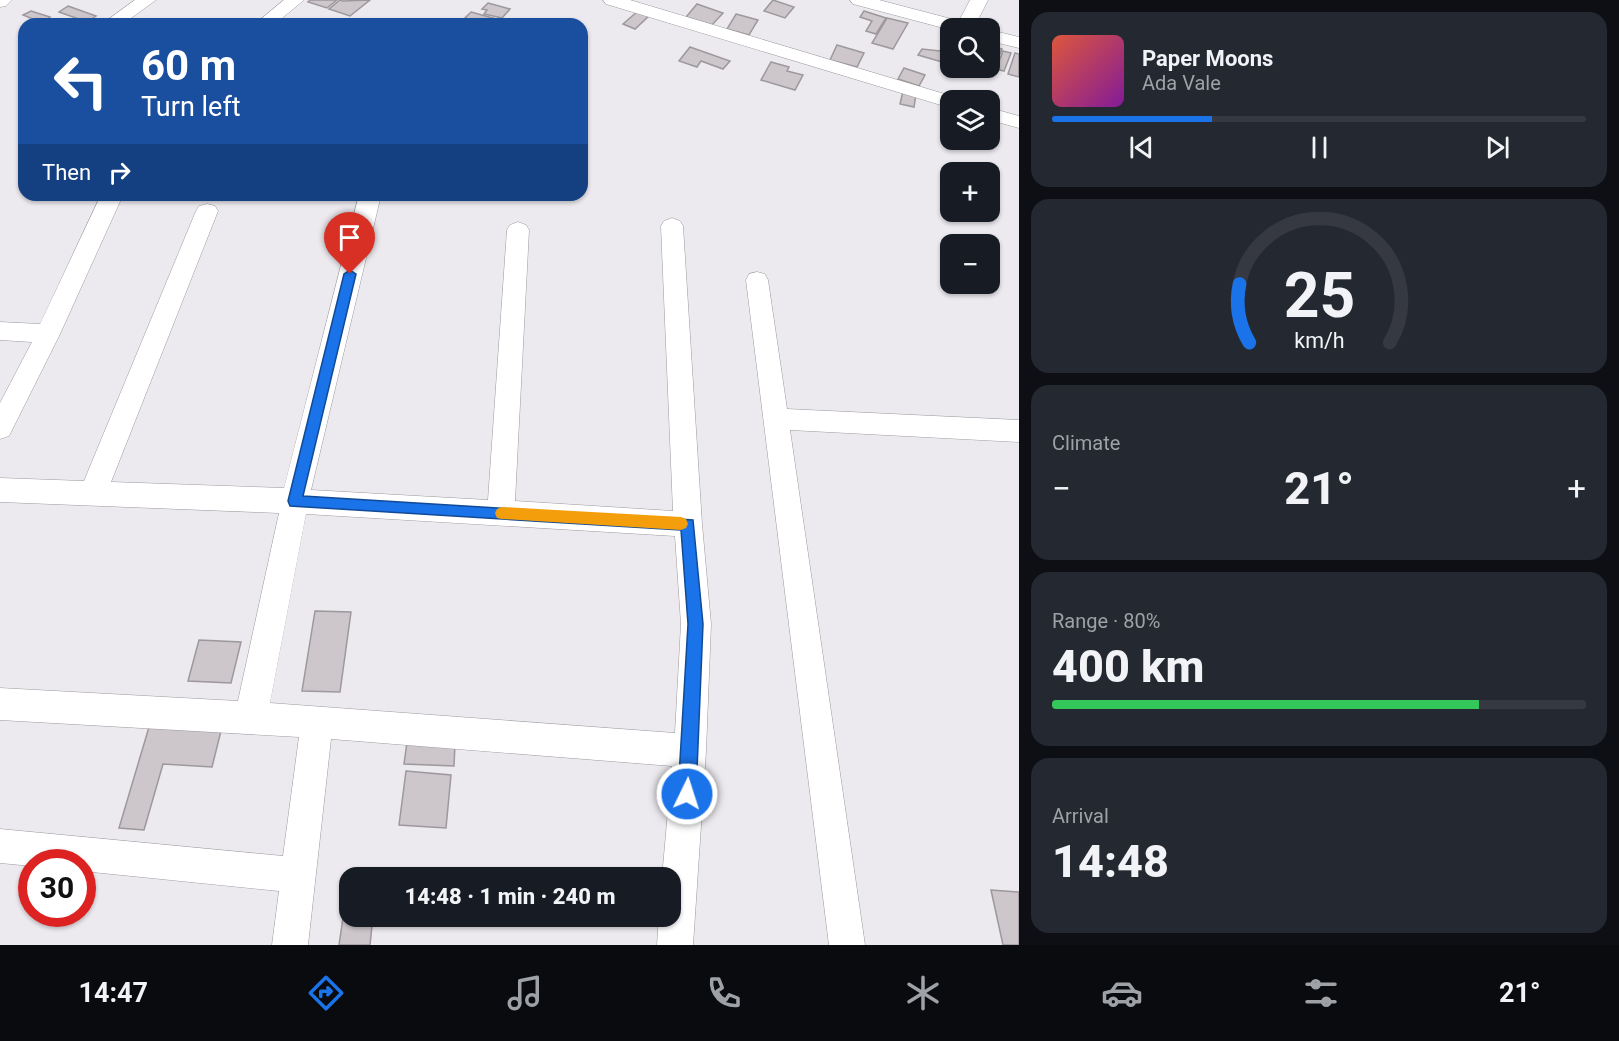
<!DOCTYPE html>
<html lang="en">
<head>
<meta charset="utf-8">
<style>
	body { margin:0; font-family:Roboto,sans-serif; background:#242831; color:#f1f3f6; height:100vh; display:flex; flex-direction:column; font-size:22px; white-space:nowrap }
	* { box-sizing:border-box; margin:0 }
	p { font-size:20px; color:#9ea1a6 }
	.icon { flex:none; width:33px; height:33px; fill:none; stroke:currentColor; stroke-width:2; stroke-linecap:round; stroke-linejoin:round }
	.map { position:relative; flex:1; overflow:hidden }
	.side { display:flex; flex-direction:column; gap:12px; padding:12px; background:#0d0f14; width:600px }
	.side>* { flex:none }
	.guide { position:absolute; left:18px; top:18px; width:570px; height:183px; border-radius:18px; box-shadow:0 2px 4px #0004; background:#1a4fa0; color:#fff; overflow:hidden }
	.fabs { position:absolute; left:940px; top:18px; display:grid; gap:12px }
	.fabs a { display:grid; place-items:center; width:60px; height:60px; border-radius:12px; background:#171b24; box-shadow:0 2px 4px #0004; font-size:30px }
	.speed { position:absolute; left:18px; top:849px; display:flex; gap:12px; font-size:30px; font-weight:700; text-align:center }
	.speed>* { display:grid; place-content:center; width:78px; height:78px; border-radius:50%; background:#171b24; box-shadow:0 2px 4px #0004; line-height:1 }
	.speed .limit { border:9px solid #d22; background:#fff; color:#111 }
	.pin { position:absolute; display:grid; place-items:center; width:51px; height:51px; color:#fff; margin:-62px -26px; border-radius:50% 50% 50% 0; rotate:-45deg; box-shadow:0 0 6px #0007 }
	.pin .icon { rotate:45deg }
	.me { position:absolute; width:66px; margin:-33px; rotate:4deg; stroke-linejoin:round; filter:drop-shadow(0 0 4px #0008) }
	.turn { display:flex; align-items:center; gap:21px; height:126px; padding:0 24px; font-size:27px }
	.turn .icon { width:78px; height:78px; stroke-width:2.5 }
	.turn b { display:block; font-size:42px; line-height:51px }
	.then { display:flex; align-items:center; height:57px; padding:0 24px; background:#0003; gap:12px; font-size:22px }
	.big { font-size:45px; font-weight:800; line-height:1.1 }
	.side .tile { flex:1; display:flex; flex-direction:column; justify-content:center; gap:9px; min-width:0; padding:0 21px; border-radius:18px; background:#242831 }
	.side .dial { align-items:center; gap:0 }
	.dial svg { height:156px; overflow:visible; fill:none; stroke:#363941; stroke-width:7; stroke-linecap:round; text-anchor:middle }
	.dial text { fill:#f1f3f6; stroke:none }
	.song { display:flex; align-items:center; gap:18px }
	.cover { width:72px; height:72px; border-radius:9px; background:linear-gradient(135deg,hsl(10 70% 55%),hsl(290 70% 35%)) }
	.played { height:6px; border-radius:3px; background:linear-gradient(90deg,#1a73e8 30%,#363941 30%) }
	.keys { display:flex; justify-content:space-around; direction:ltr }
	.heat { display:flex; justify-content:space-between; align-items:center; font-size:33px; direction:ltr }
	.charge { height:9px; border-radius:4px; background:linear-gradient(90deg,#34c759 80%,#363941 0) }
	.trip { position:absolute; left:339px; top:867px; width:342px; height:60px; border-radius:18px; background:#171b24; box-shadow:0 2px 4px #0004; font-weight:800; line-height:60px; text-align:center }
	.menu { display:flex; height:96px; justify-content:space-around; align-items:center; background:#090b0e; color:#9ea1a6 }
	.menu .icon { width:42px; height:42px }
	.menu .on { color:#1a73e8 }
	.menu b { font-size:27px; color:#f1f3f6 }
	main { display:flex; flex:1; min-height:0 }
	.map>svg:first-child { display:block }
</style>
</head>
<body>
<main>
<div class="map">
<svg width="1019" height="945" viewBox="0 0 1019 945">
	<rect width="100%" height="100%" fill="#eceaef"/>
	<g fill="#cdc7cb" stroke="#9d989b" stroke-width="1.5">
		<polygon points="310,0 337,0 327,8 308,2"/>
		<polygon points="340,0 343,1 370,0 350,16 329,9"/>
		<polygon points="773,0 794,7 785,18 764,11"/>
		<polygon points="488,3 510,9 502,18 484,14 487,10 482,9"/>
		<polygon points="697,4 723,13 712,25 686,17"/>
		<polygon points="68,6 96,16 87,22 59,12"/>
		<polygon points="31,11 50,17 42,23 23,15"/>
		<polygon points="638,11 650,15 635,29 623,24"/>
		<polygon points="864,11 886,18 876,34 866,31 872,21 860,17"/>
		<polygon points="471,12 500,20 497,24 486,24 465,18"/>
		<polygon points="736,14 758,20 749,35 727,29"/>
		<polygon points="887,18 908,23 893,49 872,43"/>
		<polygon points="944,43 951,45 949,64 918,55 922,49 940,51"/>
		<polygon points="837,45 864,53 857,67 830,60"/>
		<polygon points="990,46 1002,49 994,67 990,66"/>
		<polygon points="690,47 730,61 723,69 701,61 697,67 679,61"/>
		<polygon points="1003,51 1011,53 1004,71 996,69"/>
		<polygon points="1015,53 1019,54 1019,77 1008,74"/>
		<polygon points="771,62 789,67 787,71 803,75 795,90 761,80"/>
		<polygon points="904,68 925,75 919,86 898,79"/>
		<polygon points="903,91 916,94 914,107 900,104"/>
		<polygon points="315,611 351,612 340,692 302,691"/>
		<polygon points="199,640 241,642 231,683 188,681"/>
		<polygon points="149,727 221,731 212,767 163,764 144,830 119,828"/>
		<polygon points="407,742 455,744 454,766 404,764"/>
		<polygon points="406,771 451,775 446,828 399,825"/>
		<polygon points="991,890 1019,892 1019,945 1003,945"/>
		<polygon points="344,911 350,912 350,916 373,916 370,945 339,945"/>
	</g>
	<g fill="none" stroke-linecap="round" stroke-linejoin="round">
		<g stroke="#9c999e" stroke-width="1">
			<g id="minor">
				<polygon points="0,0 12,0 6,6 0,7"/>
				<polygon points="135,0 156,0 123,24 102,24"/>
				<polygon points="284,0 304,0 275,24 255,24"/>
				<polygon points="603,0 630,0 958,98 960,100 951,100 951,108 944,106 606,4"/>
				<polygon points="850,0 879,0 959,21 970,0 988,0 974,28 951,30 853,4"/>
				<polygon points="990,30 1019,37 1019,48 990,41"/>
				<polygon points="990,108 1019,116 1019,128 990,120"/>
				<polygon points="101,195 123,195 60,334 9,436 0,439 0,403 32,342 0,340 0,322 40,324"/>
				<path d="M359,195H381L311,490L488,500L507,230L510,225L518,222L526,225L529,230L515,501L673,511L661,226L664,221L672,218L680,221L683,226L702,524L711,624L706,751L693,945H657L659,916H670V878H662L672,766L331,739L308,945H272L279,891L82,871V862H32V866L0,863V829L283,856L299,737L0,720V688L238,701L279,513L0,502V478L84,481L196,211L199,206L207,204L215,206L218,211L111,482L284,488ZM306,514L675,536L681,624L675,733L270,703Z"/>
				<polygon points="757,272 765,274 768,280 787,409 1019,420 1019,442 790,430 865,945 829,945 746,280 749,274"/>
			</g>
		</g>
		<use href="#minor" fill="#fff" fill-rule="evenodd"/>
	</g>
	<polygon fill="#1a73e8" stroke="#114b97" stroke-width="1.5" points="350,270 356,274 303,496 693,520 703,624 696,794 693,800 687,803 681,800 678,794 688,624 681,530 290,506 288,501 344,274"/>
	<polygon fill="#f59e0b" points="502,507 681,517 686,519 688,524 686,528 681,530 502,519 497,518 495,513 497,509"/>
</svg>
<div class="fabs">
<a><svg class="icon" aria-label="search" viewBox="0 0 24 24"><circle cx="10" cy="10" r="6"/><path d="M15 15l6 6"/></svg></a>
<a><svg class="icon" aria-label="layers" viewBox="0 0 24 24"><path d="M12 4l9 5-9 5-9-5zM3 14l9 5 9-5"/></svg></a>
<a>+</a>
<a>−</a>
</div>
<div class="speed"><div class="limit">30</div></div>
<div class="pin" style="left:350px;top:274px;background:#d93025"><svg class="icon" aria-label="arrive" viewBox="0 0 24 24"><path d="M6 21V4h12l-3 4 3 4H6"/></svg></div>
<svg class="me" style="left:687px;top:794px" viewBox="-20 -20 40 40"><circle r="17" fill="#1a73e8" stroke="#fff" stroke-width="3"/><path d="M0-11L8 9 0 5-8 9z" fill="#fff"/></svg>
<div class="trip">14:48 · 1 min · 240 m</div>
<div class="guide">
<div class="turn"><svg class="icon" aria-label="left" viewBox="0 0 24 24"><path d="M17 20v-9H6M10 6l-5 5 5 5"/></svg><div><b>60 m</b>Turn left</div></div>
<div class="then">Then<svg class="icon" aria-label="right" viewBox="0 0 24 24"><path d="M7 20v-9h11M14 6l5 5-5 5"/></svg></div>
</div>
</div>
<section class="side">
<div class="tile">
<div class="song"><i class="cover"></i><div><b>Paper Moons</b><p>Ada Vale</p></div></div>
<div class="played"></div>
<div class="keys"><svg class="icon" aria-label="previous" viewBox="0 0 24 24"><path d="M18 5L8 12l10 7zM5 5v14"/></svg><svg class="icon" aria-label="pause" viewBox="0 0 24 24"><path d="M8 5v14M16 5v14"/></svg><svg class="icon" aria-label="next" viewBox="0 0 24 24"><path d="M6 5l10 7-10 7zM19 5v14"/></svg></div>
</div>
<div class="tile dial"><svg viewBox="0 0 100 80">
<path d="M14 69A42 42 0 1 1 86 69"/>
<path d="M14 69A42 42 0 0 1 9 39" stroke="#1a73e8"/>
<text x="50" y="56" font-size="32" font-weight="700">25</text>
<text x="50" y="72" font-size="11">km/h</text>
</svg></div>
<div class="tile"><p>Climate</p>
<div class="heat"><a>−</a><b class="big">21°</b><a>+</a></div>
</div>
<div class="tile"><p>Range · 80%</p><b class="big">400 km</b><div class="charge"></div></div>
<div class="tile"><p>Arrival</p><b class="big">14:48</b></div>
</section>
</main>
<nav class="menu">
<b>14:47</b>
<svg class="icon on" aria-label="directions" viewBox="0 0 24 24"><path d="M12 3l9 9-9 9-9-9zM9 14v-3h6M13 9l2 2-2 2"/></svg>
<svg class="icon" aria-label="music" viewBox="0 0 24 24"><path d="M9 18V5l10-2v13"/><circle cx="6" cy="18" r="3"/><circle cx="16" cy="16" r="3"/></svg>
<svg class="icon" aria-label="phone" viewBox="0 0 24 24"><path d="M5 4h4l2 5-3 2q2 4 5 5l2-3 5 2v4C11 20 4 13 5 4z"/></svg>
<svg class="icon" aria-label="climate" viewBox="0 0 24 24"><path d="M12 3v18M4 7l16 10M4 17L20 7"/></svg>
<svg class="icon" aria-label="car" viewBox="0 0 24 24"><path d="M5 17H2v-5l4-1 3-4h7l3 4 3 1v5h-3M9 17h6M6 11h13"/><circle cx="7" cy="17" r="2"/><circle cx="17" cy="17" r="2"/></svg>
<svg class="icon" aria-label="filters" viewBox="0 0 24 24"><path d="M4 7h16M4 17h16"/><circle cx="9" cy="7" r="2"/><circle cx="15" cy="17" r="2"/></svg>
<b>21°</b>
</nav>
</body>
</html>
